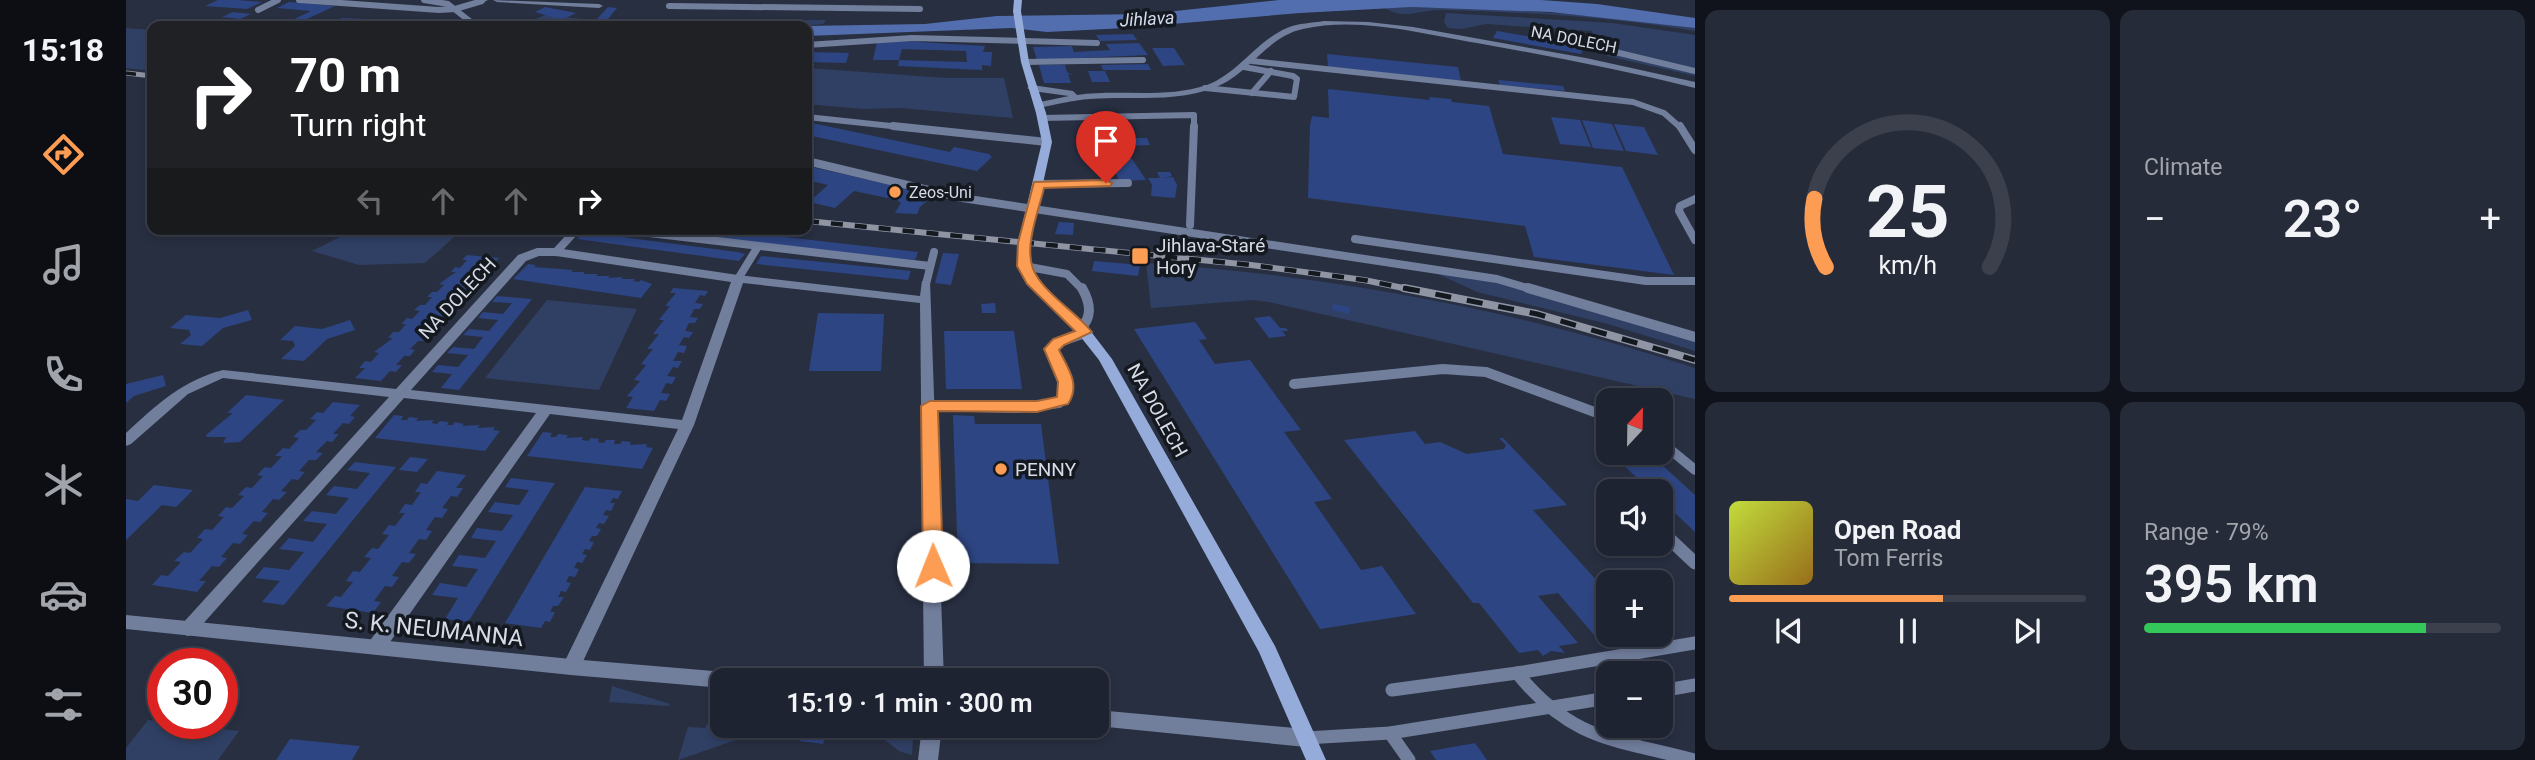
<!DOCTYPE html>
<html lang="en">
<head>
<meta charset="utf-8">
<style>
	body { margin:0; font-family:Roboto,sans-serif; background:#262b39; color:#f1f3f6; height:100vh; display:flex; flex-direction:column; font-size:26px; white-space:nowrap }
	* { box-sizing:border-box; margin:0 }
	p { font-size:23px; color:#a1a4ab }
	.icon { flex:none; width:38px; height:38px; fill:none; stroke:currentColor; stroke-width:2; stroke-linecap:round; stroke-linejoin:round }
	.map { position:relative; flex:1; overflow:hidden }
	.details { display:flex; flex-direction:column; gap:10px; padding:10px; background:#10131b; width:840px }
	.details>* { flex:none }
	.guide { position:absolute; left:21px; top:21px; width:665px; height:214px; border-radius:14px; box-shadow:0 4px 10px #0003,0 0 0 2px #3c404d; background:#202124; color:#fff; overflow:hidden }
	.needle { width:46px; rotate:22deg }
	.buttons { position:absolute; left:1470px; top:388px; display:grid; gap:14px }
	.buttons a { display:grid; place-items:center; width:77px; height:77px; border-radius:14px; background:#1e2331; box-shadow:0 4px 10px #0003,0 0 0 2px #3c404d; font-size:35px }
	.speed { position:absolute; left:21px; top:648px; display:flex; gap:14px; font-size:35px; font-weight:700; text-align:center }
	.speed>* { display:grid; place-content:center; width:91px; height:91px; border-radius:50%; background:#1e2331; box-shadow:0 4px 10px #0003,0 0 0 2px #3c404d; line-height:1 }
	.speed .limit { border:10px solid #d22; background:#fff; color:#111 }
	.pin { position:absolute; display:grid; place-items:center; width:60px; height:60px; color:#fff; margin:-72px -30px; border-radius:50% 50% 50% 0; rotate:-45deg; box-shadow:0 0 7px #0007 }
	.pin .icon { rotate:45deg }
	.me { position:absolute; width:77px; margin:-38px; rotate:359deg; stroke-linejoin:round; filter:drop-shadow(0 0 5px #0008) }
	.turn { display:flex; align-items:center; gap:24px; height:147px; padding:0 28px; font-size:32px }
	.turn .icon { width:91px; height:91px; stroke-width:2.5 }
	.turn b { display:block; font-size:49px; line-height:60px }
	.lanes { display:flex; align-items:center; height:66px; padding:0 28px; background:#0003; justify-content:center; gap:35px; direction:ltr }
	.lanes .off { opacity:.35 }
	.big { font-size:52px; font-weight:600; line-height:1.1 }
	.details .widget { flex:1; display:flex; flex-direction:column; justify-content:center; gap:10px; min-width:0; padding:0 24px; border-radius:14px; background:#262b39 }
	.details .dial { align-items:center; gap:0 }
	.dial svg { height:182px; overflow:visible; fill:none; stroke:#3c404d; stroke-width:7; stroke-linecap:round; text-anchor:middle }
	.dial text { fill:#f1f3f6; stroke:none }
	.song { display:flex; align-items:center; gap:21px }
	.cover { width:84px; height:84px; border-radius:10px; background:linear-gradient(135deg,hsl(70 70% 55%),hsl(40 70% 35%)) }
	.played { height:7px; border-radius:4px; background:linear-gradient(90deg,#fd9d54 60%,#3c404d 60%) }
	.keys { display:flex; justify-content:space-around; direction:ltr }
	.heat { display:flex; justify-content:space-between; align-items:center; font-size:38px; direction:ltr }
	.charge { height:10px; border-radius:5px; background:linear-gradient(90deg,#34c759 79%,#3c404d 0) }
	.details .tiles { flex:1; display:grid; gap:10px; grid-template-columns:repeat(2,1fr) }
	.trip { position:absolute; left:584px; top:668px; width:399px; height:70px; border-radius:14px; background:#1e2331; box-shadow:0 4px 10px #0003,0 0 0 2px #3c404d; font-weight:600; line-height:70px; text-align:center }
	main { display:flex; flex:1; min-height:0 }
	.dock { display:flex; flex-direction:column; width:126px; justify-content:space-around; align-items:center; background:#0c0e14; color:#a1a4ab }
	.dock .icon { width:49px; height:49px }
	.dock .active { color:#fd9d54 }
	.dock b { font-size:32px; color:#f1f3f6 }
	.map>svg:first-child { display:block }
</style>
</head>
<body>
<main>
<nav class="dock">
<b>15:18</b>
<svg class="icon active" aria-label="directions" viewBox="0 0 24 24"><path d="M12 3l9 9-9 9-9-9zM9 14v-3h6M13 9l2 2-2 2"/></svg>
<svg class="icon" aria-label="music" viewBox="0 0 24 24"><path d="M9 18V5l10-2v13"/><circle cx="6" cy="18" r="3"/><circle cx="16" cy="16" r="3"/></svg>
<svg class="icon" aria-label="phone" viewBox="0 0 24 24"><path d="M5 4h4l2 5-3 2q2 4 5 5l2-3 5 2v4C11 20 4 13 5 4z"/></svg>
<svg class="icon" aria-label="climate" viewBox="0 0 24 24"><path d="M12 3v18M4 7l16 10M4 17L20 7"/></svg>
<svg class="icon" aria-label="car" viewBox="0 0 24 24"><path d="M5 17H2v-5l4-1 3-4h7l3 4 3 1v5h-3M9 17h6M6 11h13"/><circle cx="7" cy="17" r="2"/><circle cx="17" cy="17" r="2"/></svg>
<svg class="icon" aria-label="filters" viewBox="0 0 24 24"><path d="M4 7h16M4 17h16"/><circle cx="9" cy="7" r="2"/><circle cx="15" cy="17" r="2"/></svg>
</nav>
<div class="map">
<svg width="1569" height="760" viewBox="0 0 1569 760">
	<rect width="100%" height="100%" fill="#282f41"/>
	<g fill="#304065">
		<path d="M1287,7C1382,8 1475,15 1569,28V31C1485,17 1400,12 1316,10C1293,9 1280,21 1259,8Z"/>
		<polygon points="1320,13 1486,23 1569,35 1569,76 1481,56 1468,42 1466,31 1360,24 1336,29 1322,28 1318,22"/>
		<polygon points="419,15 482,22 700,20 697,24 676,26 394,26"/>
		<polygon points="0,28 26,30 26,71 0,68"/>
		<polygon points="681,68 820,78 878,78 887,118 774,108 737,109 681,104"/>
		<polygon points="230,229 337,229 299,263 233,265 186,251"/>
		<path d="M1020,263C1207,276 1391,310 1569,368V399L1143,302L1127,300L1025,308Z"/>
		<polygon points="1299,268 1368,278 1569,341 1569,351 1482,324 1351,292"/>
		<polygon points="421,300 511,309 473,390 359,378"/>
		<polygon points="486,686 544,704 542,706 483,702"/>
		<polygon points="22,720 113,731 92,760 0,760 0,748"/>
		<polygon points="583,720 597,722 597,726 647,727 552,760 562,727 579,728"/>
		<polygon points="741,726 779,726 787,739 786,755 773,751"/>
	</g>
	<polygon fill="#536eaf" points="1153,0 1415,0 1471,4 1569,18 1569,28 1424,12 1286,7 1174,13 999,28 921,32 886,28 681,36 680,26 799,24 871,16 1021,14"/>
	<g fill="#2d4582">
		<polygon points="92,0 111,0 136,2 121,9 79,6"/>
		<polygon points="163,2 209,6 172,23 162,22 185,11 151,8"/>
		<polygon points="419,7 450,13 440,18 429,18 409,12"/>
		<polygon points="482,7 491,8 482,19 471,19"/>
		<polygon points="107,12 125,14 114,19 96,17"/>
		<polygon points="216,18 333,23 329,26 206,24"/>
		<polygon points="1371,31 1459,46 1455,54 1367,38"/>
		<polygon points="1007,34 1011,40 974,41 970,35"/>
		<polygon points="777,41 859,46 857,52 866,52 865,66 856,65 856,70 772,66 773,60 841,62 840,51 776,49 773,60 747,60 751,42"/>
		<polygon points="1013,43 1022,55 911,60 907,47 946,46 948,52 984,50 980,44"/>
		<polygon points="1026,48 1048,48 1059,65 1037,66"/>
		<polygon points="681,52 723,53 720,63 681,62"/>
		<polygon points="1201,54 1332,67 1335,81 1202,67"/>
		<polygon points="1022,64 1025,70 977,70 975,65"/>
		<polygon points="913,65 939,65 941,72 947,75 942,74 945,83 918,83"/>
		<polygon points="962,71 979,71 984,82 966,82"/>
		<polygon points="1372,80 1437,86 1439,91 1374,85"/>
		<polygon points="1202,89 1304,100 1303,97 1325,99 1326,102 1363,106 1377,154 1496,167 1548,275 1408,257 1399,226 1182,198 1184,125 1186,116 1203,118"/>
		<polygon points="1425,117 1454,120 1465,147 1434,144"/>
		<polygon points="1456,120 1486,124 1498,151 1467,148"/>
		<polygon points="681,122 824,152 828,147 863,154 866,157 851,171 681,135"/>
		<polygon points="1488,124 1518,127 1532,155 1500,151"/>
		<polygon points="983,126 984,130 992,130 995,138 1021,138 1024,145 979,147 971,127"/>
		<polygon points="983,157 1006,159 1020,180 993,181"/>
		<polygon points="681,166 783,189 808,194 794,207 791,214 769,213 775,203 771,200 728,191 709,208 683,202 702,185 681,180"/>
		<polygon points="1031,172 1044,172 1046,176 1037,178 1047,177 1051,185 1049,198 1025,196 1026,185 1022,178 1034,178"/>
		<polygon points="933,222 948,223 947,235 929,234"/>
		<polygon points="389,229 438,229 442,230 434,237"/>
		<polygon points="537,229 587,229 792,252 789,260 642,245"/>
		<polygon points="458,232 611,252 619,254 613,261 451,239"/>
		<polygon points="1098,245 1126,249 1126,255 1097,251"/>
		<polygon points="817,253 833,254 825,285 809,283"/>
		<polygon points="341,255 373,258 368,263 363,263 357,270 362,270 346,282 351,282 346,287 341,287 334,294 339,295 335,300 329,300 322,307 327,308 310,321 315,322 310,327 305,327 297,335 303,335 297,341 292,341 284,349 289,350 284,356 278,356 270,365 276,365 270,372 264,371 255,381 229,378 239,368 233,368 239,361 245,362 253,353 248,352 267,338 262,338 267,332 273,332 280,324 275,324 281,318 286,319 294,311 288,310 294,305 299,305 306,297 301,297 306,292 311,292 318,285 313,284 330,272 325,272 329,267 334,268 341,260 336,260"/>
		<polygon points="635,256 776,270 785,271 782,280 630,264"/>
		<polygon points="968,261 1014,265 1012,276 966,271"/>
		<polygon points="402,264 410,265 408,267 447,270 445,272 459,272 457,274 472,274 470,276 484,276 482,278 497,277 495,279 509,279 507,281 513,282 515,280 526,284 515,298 387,279"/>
		<polygon points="547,288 582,291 579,296 574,295 569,303 577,304 574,309 568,309 564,317 572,318 569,323 563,323 559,331 567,332 563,338 558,337 553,345 561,346 558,353 552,352 547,361 556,361 552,368 547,367 541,376 550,377 546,384 540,383 535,393 544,394 540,401 534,400 528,411 500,408 507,397 501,396 514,381 508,380 520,365 515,364 527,349 521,349 533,334 527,334 538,320 533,320 544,306 539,306 550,293 544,293"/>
		<polygon points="371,296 406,299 333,390 315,388 326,374 306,372 312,365 332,367 342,355 321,353 327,347 348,349 357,337 337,335 343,329 363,331 372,320 352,318 357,312 377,314 386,303 366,302"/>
		<polygon points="869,303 870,313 856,313 855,304"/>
		<polygon points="1207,304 1224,307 1223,314 1206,310"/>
		<polygon points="122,310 126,320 97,328 76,346 54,344 65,335 63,330 44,328 60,315 94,318"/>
		<polygon points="692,313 758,314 755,371 683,371"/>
		<polygon points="1144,316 1154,328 1160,328 1162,331 1156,331 1160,336 1143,338 1128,318"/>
		<polygon points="224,320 229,330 201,339 178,361 155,359 169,346 167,341 154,340 169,326 196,329"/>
		<polygon points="1069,322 1081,339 1073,340 1089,364 1124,360 1175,430 1158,432 1206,499 1188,502 1235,570 1256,566 1290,614 1194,629 1008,329"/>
		<polygon points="818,331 888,331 896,389 820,389"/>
		<polygon points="37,375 40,386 8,396 0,403 0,384"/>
		<polygon points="120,395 158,400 114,442 97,443 100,437 81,437 80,435 107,413 101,413"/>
		<polygon points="207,402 234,405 224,416 229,417 223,424 217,423 207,434 213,434 206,442 201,441 190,452 197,453 190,460 183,460 173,471 179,472 172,480 166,479 155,491 161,492 153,500 147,499 136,512 142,513 134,522 128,521 116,534 122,535 114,544 107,543 95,557 101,558 93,567 86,566 73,581 80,581 71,592 26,585 35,575 42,576 55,562 48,561 58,552 64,553 77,539 71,538 79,529 86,530 98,517 92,516 100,507 106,508 118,496 112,495 120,487 126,488 137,476 131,475 139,467 145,468 156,456 149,456 157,448 163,449 173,438 167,437 174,430 180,430 190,420 184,419 191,412 197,413"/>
		<polygon points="268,415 277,416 275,420 281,420 283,417 292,418 290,421 308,420 305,423 311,424 314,421 323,422 321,425 327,425 329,422 338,424 336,426 354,425 351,428 369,427 367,430 374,431 359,451 249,438"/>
		<polygon points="827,415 848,416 849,424 915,424 933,564 832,563"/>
		<polygon points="1289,431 1299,444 1314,442 1341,454 1378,449 1380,445 1373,438 1377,438 1441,505 1407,510 1482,593 1482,634 1469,636 1432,593 1412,596 1452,643 1433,646 1439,653 1425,651 1417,656 1412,650 1393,653 1353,603 1347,603 1218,440"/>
		<polygon points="417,432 426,433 424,437 430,437 432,434 442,435 440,438 457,437 456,440 462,441 465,438 473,439 472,442 478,443 480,440 489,440 488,444 494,444 496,441 505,442 504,445 521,444 520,447 527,448 516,469 401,456"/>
		<polygon points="1525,455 1569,495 1569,532 1535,500 1535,492 1526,492 1492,460"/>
		<polygon points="284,457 302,459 291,472 273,470"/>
		<polygon points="229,462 270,467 158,605 136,602 154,581 129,578 138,567 163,570 178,552 153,549 163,538 187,542 201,524 177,521 186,511 210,514 223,498 200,495 208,486 231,489 244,473 221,470"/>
		<polygon points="311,471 340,475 330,488 337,488 331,497 325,496 316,508 322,509 316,518 309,517 300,530 306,531 300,540 293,539 283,553 290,554 283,563 276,562 266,576 273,577 266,587 259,586 248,601 255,602 247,613 200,606 209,596 215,597 227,582 220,581 227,571 234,572 245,558 238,557 246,548 252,549 263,535 256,534 263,525 269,526 279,513 273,513 279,504 286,505 295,492 289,492 295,483 301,484"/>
		<polygon points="385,478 429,483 342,622 319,619 332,598 306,595 314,583 340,587 352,569 326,566 333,555 359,558 370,541 345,538 351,528 376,531 387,515 362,512 369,502 393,505 403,490 379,487"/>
		<polygon points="28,485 67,490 50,507 36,505 0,540 0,499 12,501"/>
		<polygon points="459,487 496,491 492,499 487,498 484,503 489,503 485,511 480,510 477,515 483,516 478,524 473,523 470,528 475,529 471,536 466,536 463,541 468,542 464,550 459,549 456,554 461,555 456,563 451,562 448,568 453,569 449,577 443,576 440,582 445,583 440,592 435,591 432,597 438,597 432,606 427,606 424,612 429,612 424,622 419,621 415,628 379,623"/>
		<polygon points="677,729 700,732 697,744 674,741"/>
		<polygon points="164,739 234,746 226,760 150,760"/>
		<polygon points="1349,743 1361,760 1310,760 1304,751"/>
	</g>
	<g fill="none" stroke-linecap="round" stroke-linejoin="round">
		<g stroke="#717e9c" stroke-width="6">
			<polyline points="173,0 313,10 329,9 356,1"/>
			<polyline points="298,0 322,4 350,26"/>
			<polyline points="543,6 794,9"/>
			<polyline points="132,10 152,0"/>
			<polyline points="681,45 786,38 971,43"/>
			<polyline points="1485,51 1569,71"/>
			<polyline points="1126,61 1507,102 1538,113 1555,128"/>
			<polyline points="899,62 1017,60"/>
			<polyline points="1079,88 1168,97 1171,79 1167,76 1118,67"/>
			<polyline points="1126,93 1145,71"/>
			<polyline points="681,117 784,128"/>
			<polyline points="916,118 1068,115 1068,128"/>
		</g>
		<g stroke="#717e9c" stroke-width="8">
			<polyline points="767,126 921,142"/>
			<polyline points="1554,126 1569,150"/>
			<polyline points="681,161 836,198 1371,279 1408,290"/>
			<polyline points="913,184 1002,183"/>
			<polyline points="1569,199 1554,206 1553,211 1569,240"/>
			<polyline points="1064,225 1068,126"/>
			<polyline points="489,229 804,266"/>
			<polyline points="1229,239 1520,281 1569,281"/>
			<polyline points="430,252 451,229"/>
			<polyline points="898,266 941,274 957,290"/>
			<polyline points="612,279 631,248"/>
			<polyline points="800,284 808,252"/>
		</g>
		<g stroke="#717e9c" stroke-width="10">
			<polyline points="1402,288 1569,337"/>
			<path d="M955,328C967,316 964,302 956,288"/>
			<polyline points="1168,384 1317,369 1360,372 1482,417"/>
			<path d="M804,406L891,408L933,403C949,390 931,365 925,349L933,342L959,333"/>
			<polyline points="1535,442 1569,470"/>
			<polyline points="1491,489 1494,492"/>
		</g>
		<g stroke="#717e9c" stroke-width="13">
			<polyline points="1535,531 1569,563"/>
			<path d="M1391,673C1446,741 1489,739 1568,760"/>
			<polyline points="1266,690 1391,673 1569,643"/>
			<polyline points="1535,691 1569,685"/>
			<polyline points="1264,733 1283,760"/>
			<polyline points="1180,738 1264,733 1482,698"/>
		</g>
		<g fill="#717e9c" fill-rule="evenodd">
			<polygon points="353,0 362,0 356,3"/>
			<polygon points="367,0 473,4 477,6 473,8 371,2"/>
			<path d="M1198,21L1242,22L1287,27L1460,58L1569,82V88C1497,70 1424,56 1351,43C1296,34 1233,16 1177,29C1142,36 1123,74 1090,87C1050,103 1006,96 964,99C947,100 929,105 912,108L909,107V103L943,96L906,91L901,88L906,85L947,91L951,95C994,89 1039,99 1081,85C1113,73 1130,41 1161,28C1173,23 1186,23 1198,21Z"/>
			<path d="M411,248H430L612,275L794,296L796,281H804L818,681H798L794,303L617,283L568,425L452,672L445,675L438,672L436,667L552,429L424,414L257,652L250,654L243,652L241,647L243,642L410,413L278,398L68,634L62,636L56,634L53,629L56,624L263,397L97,378L62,394L5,444L0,446V433C30,405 57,380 97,370L270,389L392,255ZM413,256H430L605,282L556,420L285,390L400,261Z"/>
			<polygon points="796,726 816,726 812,760 792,760"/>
		</g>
		<g fill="#717e9c" fill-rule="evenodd">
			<polygon points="0,615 445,659 611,673 618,675 620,681 597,681 597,688 445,675 0,629"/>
			<polygon points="971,710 1180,729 1187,732 1190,738 1187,744 1180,747 971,726"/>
		</g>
		<polygon fill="#95abd9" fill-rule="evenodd" points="888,0 896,0 895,11 903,62 920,113 926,142 904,243 904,266 917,286 960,325 986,359 1149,646 1200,760 1180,760 1133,652 973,360 950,331 908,291 892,266 892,243 916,142 910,113 895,62 887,11"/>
		<g stroke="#8f95a3" stroke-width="5">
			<polyline id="rail-far2" points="0,73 26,76"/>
		</g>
		<g stroke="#8f95a3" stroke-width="6">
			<polyline id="rail-far1" points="681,221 1125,265 1238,280 1287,290"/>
		</g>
		<g stroke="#8f95a3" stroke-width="8">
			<polyline id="rail" points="1278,288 1411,314 1569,360"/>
		</g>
		<use href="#rail-far2" stroke="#14181f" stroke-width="3.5" stroke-dasharray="10" stroke-linecap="butt"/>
		<use href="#rail-far1" stroke="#14181f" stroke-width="4.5" stroke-dasharray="12" stroke-linecap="butt"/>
		<use href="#rail" stroke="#14181f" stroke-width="5" stroke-dasharray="16" stroke-linecap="butt"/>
	</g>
	<path fill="#fd9d54" stroke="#a46637" stroke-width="2" d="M980,180L986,183L984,186L918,188C912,214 894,254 912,278C926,299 951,313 966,332L938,345L933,350C942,368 955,385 942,404L911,412L812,411L817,566L814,572H800L797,566L795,406L804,401H911L931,397L932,382L918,349L927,339L949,331L901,284L891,266L892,243L908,182Z"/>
	<g fill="#fd9d54" stroke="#14181f" stroke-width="2.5">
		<circle cx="769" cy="192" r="7"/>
		<rect x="1005" y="247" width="18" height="18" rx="3.5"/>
		<circle cx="875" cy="469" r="7"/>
	</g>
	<g text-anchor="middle" stroke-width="7" stroke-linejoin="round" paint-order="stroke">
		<g font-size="16" fill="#d6dbe7" stroke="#14181f">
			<text transform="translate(1448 39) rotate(11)" y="6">NA DOLECH</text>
		</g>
		<g font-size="16" fill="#d6dbe7" stroke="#14181f" text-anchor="start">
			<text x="783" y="198">Zeos-Uni</text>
		</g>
		<g font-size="18" font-style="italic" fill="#d1daed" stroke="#14181f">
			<text transform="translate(1021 19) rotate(-3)" y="6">Jihlava</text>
		</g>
		<g font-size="19" fill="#d6dbe7" stroke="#14181f" text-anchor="start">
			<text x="1030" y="252">Jihlava-Staré<tspan x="1030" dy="22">Hory</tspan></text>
			<text x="889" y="476">PENNY</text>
		</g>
		<g font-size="19" fill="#d6dbe7" stroke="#14181f">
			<text transform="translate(331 298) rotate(-47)" y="7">NA DOLECH</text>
			<text transform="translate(1032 410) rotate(61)" y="7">NA DOLECH</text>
		</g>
		<g font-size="23" fill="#d6dbe7" stroke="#14181f">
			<text transform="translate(308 629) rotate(6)" y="8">S. K. NEUMANNA</text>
		</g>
	</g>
</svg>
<div class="buttons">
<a><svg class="needle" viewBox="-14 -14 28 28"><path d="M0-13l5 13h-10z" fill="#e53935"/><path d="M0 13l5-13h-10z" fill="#a1a4ab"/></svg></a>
<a><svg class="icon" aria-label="sound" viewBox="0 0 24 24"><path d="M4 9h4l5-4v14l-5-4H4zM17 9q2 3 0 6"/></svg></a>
<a>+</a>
<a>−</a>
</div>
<div class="speed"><div class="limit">30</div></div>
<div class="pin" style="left:980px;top:183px;background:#d93025"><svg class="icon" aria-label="arrive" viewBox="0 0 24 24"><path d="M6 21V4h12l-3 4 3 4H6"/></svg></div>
<svg class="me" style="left:807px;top:566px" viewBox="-20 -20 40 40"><circle r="19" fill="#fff"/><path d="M0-13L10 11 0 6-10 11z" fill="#fd9d54"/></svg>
<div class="trip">15:19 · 1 min · 300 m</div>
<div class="guide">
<div class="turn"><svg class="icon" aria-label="right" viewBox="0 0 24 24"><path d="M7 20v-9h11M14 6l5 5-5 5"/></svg><div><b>70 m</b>Turn right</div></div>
<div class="lanes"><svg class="icon off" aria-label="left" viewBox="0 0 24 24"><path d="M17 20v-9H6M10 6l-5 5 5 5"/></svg><svg class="icon off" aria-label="ahead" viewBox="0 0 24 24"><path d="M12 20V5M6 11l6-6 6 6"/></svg><svg class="icon off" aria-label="ahead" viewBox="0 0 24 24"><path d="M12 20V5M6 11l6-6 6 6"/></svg><svg class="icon" aria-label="right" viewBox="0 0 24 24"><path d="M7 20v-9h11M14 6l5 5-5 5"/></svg></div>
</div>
</div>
<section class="details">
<div class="tiles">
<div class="widget dial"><svg viewBox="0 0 100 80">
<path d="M14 69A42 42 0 1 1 86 69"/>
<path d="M14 69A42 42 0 0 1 9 39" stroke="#fd9d54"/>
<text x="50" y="56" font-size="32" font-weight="700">25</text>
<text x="50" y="72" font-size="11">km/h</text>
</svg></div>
<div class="widget"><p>Climate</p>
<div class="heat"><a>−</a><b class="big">23°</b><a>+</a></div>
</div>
<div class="widget">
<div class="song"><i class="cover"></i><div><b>Open Road</b><p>Tom Ferris</p></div></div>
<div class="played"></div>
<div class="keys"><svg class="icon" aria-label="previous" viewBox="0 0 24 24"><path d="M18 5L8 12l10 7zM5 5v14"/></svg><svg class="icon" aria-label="pause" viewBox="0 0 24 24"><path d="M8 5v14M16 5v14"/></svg><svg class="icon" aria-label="next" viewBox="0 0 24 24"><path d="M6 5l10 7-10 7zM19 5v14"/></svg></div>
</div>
<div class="widget"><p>Range · 79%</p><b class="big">395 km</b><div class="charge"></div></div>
</div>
</section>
</main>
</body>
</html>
